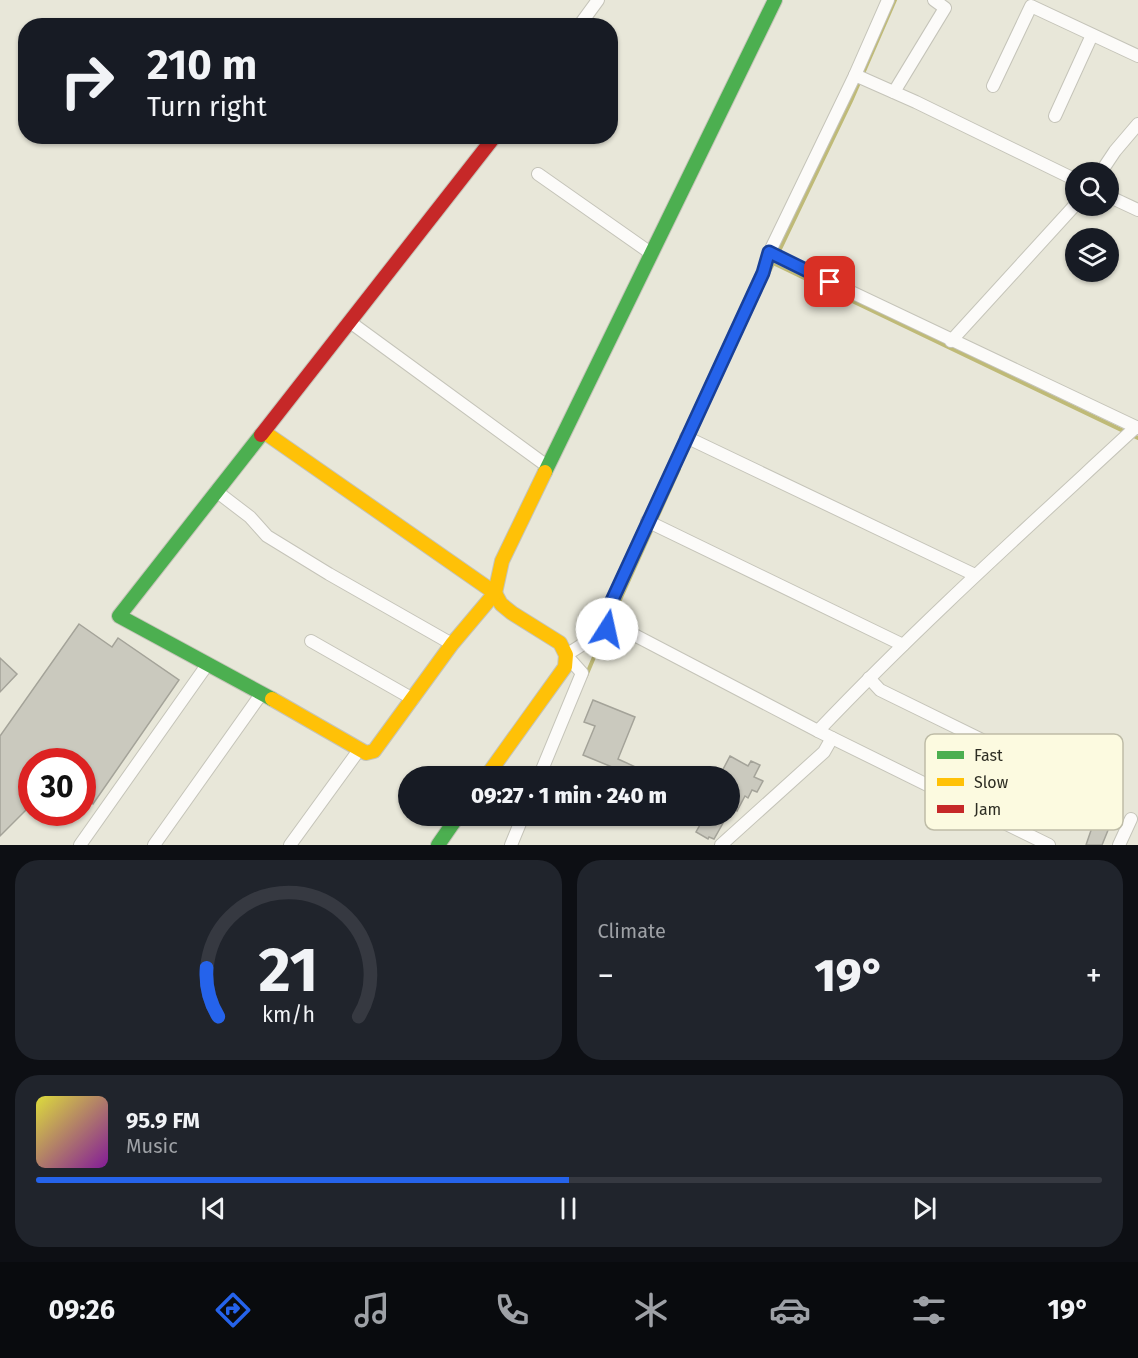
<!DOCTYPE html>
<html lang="en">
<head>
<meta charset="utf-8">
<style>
	body { margin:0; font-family:"Fira Sans",sans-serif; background:#20242c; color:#f1f3f6; height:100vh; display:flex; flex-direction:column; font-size:22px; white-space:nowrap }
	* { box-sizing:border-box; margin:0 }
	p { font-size:20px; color:#9ea1a6 }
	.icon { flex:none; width:33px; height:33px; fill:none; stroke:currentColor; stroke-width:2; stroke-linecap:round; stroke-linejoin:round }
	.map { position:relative; height:845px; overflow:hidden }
	.side { display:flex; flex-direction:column; gap:15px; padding:15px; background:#0d0f14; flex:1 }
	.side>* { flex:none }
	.guide { position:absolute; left:18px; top:18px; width:600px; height:126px; border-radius:24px; box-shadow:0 2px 4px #0004; background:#171b24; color:#f1f3f6; overflow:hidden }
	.buttons { position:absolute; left:1065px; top:162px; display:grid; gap:12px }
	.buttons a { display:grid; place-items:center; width:54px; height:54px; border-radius:50%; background:#171b24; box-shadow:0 2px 4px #0004; font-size:30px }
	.speed { position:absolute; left:18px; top:748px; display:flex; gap:12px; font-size:30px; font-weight:700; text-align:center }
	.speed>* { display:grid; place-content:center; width:78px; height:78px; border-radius:50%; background:#171b24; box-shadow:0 2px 4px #0004; line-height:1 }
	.speed .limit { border:9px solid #d22; background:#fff; color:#111 }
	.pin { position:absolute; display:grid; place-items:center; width:51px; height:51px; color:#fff; margin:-26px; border-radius:12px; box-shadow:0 3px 9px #0006 }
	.me { position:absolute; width:66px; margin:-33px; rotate:10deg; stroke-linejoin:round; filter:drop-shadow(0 0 4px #0008) }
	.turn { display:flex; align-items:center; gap:21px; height:126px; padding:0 30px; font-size:27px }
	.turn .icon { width:78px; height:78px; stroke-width:2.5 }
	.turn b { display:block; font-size:42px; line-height:51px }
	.big { font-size:45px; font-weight:800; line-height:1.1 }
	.side .tile { flex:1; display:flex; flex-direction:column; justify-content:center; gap:9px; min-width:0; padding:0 21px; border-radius:24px; background:#20242c }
	.side .dial { align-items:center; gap:0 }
	.dial svg { height:156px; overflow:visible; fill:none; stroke:#363941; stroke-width:7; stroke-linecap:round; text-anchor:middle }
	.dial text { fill:#f1f3f6; stroke:none }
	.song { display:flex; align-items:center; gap:18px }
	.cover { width:72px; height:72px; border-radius:9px; background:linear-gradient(135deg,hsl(60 70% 55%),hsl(290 70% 35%)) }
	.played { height:6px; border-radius:3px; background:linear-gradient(90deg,#2563eb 50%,#363941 50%) }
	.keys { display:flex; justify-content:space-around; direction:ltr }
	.heat { display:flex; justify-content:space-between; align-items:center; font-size:33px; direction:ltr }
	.side .tiles { flex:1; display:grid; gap:15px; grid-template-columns:1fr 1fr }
	.tile:last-child { grid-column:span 2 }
	.trip { position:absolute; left:398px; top:766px; width:342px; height:60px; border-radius:30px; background:#171b24; box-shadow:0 2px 4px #0004; font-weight:800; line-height:60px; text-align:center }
	.menu { display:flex; height:96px; justify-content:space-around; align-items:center; background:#090b0e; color:#9ea1a6 }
	.menu .icon { width:42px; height:42px }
	.menu .active { color:#2563eb }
	.menu b { font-size:27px; color:#f1f3f6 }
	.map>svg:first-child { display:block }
</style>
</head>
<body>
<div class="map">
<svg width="1138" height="845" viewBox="0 0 1138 845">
	<rect width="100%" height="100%" fill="#e8e7d9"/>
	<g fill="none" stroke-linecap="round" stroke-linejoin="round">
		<g stroke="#bfba77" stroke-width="4">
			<polyline points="773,263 1138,438"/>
			<polyline points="768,274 851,101 895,0"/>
			<polyline points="614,613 679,469"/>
			<polyline points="586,676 603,636"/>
		</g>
	</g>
	<g fill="#cac9be" stroke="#a4a399" stroke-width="1.5">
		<polygon points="79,624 112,647 118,638 179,680 93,804 82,797 82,762 53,762 44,755 37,762 32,762 32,804 0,836 0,736"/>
		<polygon points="0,658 17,674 0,692"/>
		<polygon points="593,700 635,717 618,759 640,769 636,777 622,777 610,772 612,767 583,755 595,726 584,722"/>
		<polygon points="730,756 748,766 751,761 760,765 754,777 763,781 757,792 752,790 748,798 745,796 737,811 729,807 729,777 719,777"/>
		<polygon points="1099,807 1115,813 1102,845 1086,845"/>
		<polygon points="705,816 727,816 714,839 709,837 708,839 696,832"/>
	</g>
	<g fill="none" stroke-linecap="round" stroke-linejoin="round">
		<g stroke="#c5c4b9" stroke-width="14">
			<g id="street">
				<polyline points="579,26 598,0"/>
				<polyline points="855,75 916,102 1076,180"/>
				<polyline points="993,86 1031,6 1138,56"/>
				<polyline points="894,92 945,8 934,0"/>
				<polyline points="1055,116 1092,35"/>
				<polyline points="1101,172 1115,151 1138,124"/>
				<polyline points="538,174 652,254"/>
				<polyline points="1108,196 1138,210"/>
				<polyline points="769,253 1138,428"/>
				<polyline points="350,322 547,466"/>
				<polyline points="951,341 1076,204"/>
				<polyline points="686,437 975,575"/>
				<polyline points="216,491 250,517 267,536 329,574 452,644"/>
				<polyline points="647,521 903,645"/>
				<polyline points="607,629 609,607 763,273 769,253 855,75 888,0"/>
				<polyline points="311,641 413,699"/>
				<polyline points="869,678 880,690 1031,764"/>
				<path d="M818,731C919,625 1028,527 1136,427"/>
				<polyline points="539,777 582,673 566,655 607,629 621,628 818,731 1049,845"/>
				<polyline points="80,845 207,665"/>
				<polyline points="154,845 262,693"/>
				<polyline points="290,845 359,750"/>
				<polyline points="511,845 523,816"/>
				<polyline points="721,845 824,752 832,738"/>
				<polyline points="1119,845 1131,819"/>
			</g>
		</g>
		<g stroke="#c5c4b9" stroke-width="16">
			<g id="fast">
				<polyline points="261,435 119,616 272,699"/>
				<polyline points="545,472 775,0"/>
				<polyline points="438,845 458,816"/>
			</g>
		</g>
		<g stroke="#c5c4b9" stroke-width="16">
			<g id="slow">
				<polyline points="264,432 495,593 501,604 512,613 560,643 566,655 565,667 486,777"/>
				<polyline points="272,699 366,753 374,751 452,644 495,593 502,561 545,472"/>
			</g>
		</g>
		<g stroke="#c5c4b9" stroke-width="16">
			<polyline id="jam" points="261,435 495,136"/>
		</g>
		<use href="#street" stroke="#fcfbf9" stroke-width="12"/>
		<use href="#fast" stroke="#4caf50" stroke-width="14"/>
		<use href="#slow" stroke="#ffc107" stroke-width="14"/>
		<use href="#jam" stroke="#c62828" stroke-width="14"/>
	</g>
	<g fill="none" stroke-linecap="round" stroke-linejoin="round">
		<g stroke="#184099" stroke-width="15">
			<polyline id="route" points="607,629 609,607 763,273 769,252 830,282"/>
		</g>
		<use href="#route" stroke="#2563eb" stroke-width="10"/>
	</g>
	<rect x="925" y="734" width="198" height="96" rx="9" fill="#fcfae0" stroke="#bebca7" stroke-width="1.5"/>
	<rect x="937" y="751" width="27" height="8" fill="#4caf50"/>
	<rect x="937" y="778" width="27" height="8" fill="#ffc107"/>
	<rect x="937" y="805" width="27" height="8" fill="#c62828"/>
	<g font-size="16" fill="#2d2d23">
		<text x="974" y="761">Fast</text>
		<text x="974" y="788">Slow</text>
		<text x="974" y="815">Jam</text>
	</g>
</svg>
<div class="buttons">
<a><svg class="icon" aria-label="search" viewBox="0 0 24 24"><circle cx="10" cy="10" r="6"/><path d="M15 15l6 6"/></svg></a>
<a><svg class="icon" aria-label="layers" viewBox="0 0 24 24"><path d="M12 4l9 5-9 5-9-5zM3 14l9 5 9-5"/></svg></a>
</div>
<div class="speed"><div class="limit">30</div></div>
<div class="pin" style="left:830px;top:282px;background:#d93025"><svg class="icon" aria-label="arrive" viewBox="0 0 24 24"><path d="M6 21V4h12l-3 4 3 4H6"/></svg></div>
<svg class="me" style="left:607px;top:629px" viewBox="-20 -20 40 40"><circle r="19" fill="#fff"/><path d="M0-13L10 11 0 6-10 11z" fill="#2563eb"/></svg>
<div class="trip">09:27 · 1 min · 240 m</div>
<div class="guide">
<div class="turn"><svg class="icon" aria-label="right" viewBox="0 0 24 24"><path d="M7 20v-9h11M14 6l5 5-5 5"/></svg><div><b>210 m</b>Turn right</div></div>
</div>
</div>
<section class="side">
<div class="tiles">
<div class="tile dial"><svg viewBox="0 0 100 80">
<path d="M14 69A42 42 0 1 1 86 69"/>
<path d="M14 69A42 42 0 0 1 8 44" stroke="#2563eb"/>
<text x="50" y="56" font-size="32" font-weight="700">21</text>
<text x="50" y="72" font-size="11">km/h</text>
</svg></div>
<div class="tile"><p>Climate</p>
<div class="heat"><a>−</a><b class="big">19°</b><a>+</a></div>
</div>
<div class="tile">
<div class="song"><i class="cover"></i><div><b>95.9 FM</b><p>Music</p></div></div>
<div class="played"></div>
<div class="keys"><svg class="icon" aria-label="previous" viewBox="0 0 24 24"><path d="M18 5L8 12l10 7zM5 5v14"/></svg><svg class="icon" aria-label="pause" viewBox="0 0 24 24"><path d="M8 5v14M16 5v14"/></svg><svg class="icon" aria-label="next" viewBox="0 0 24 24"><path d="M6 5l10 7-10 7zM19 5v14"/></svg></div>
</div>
</div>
</section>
<nav class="menu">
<b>09:26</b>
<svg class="icon active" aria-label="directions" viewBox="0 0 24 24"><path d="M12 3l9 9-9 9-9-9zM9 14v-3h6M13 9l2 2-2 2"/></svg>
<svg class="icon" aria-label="music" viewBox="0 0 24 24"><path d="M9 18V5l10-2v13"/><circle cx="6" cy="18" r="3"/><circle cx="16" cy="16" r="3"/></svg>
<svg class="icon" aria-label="phone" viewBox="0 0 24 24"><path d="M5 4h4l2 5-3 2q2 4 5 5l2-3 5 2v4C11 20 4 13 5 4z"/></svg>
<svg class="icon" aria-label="climate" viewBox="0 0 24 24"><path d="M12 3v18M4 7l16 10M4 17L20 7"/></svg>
<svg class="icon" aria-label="car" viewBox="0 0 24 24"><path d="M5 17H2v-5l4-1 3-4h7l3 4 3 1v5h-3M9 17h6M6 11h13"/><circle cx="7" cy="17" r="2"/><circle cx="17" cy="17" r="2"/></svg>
<svg class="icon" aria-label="filters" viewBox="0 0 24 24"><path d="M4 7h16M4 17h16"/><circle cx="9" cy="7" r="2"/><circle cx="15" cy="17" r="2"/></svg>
<b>19°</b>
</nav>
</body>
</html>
